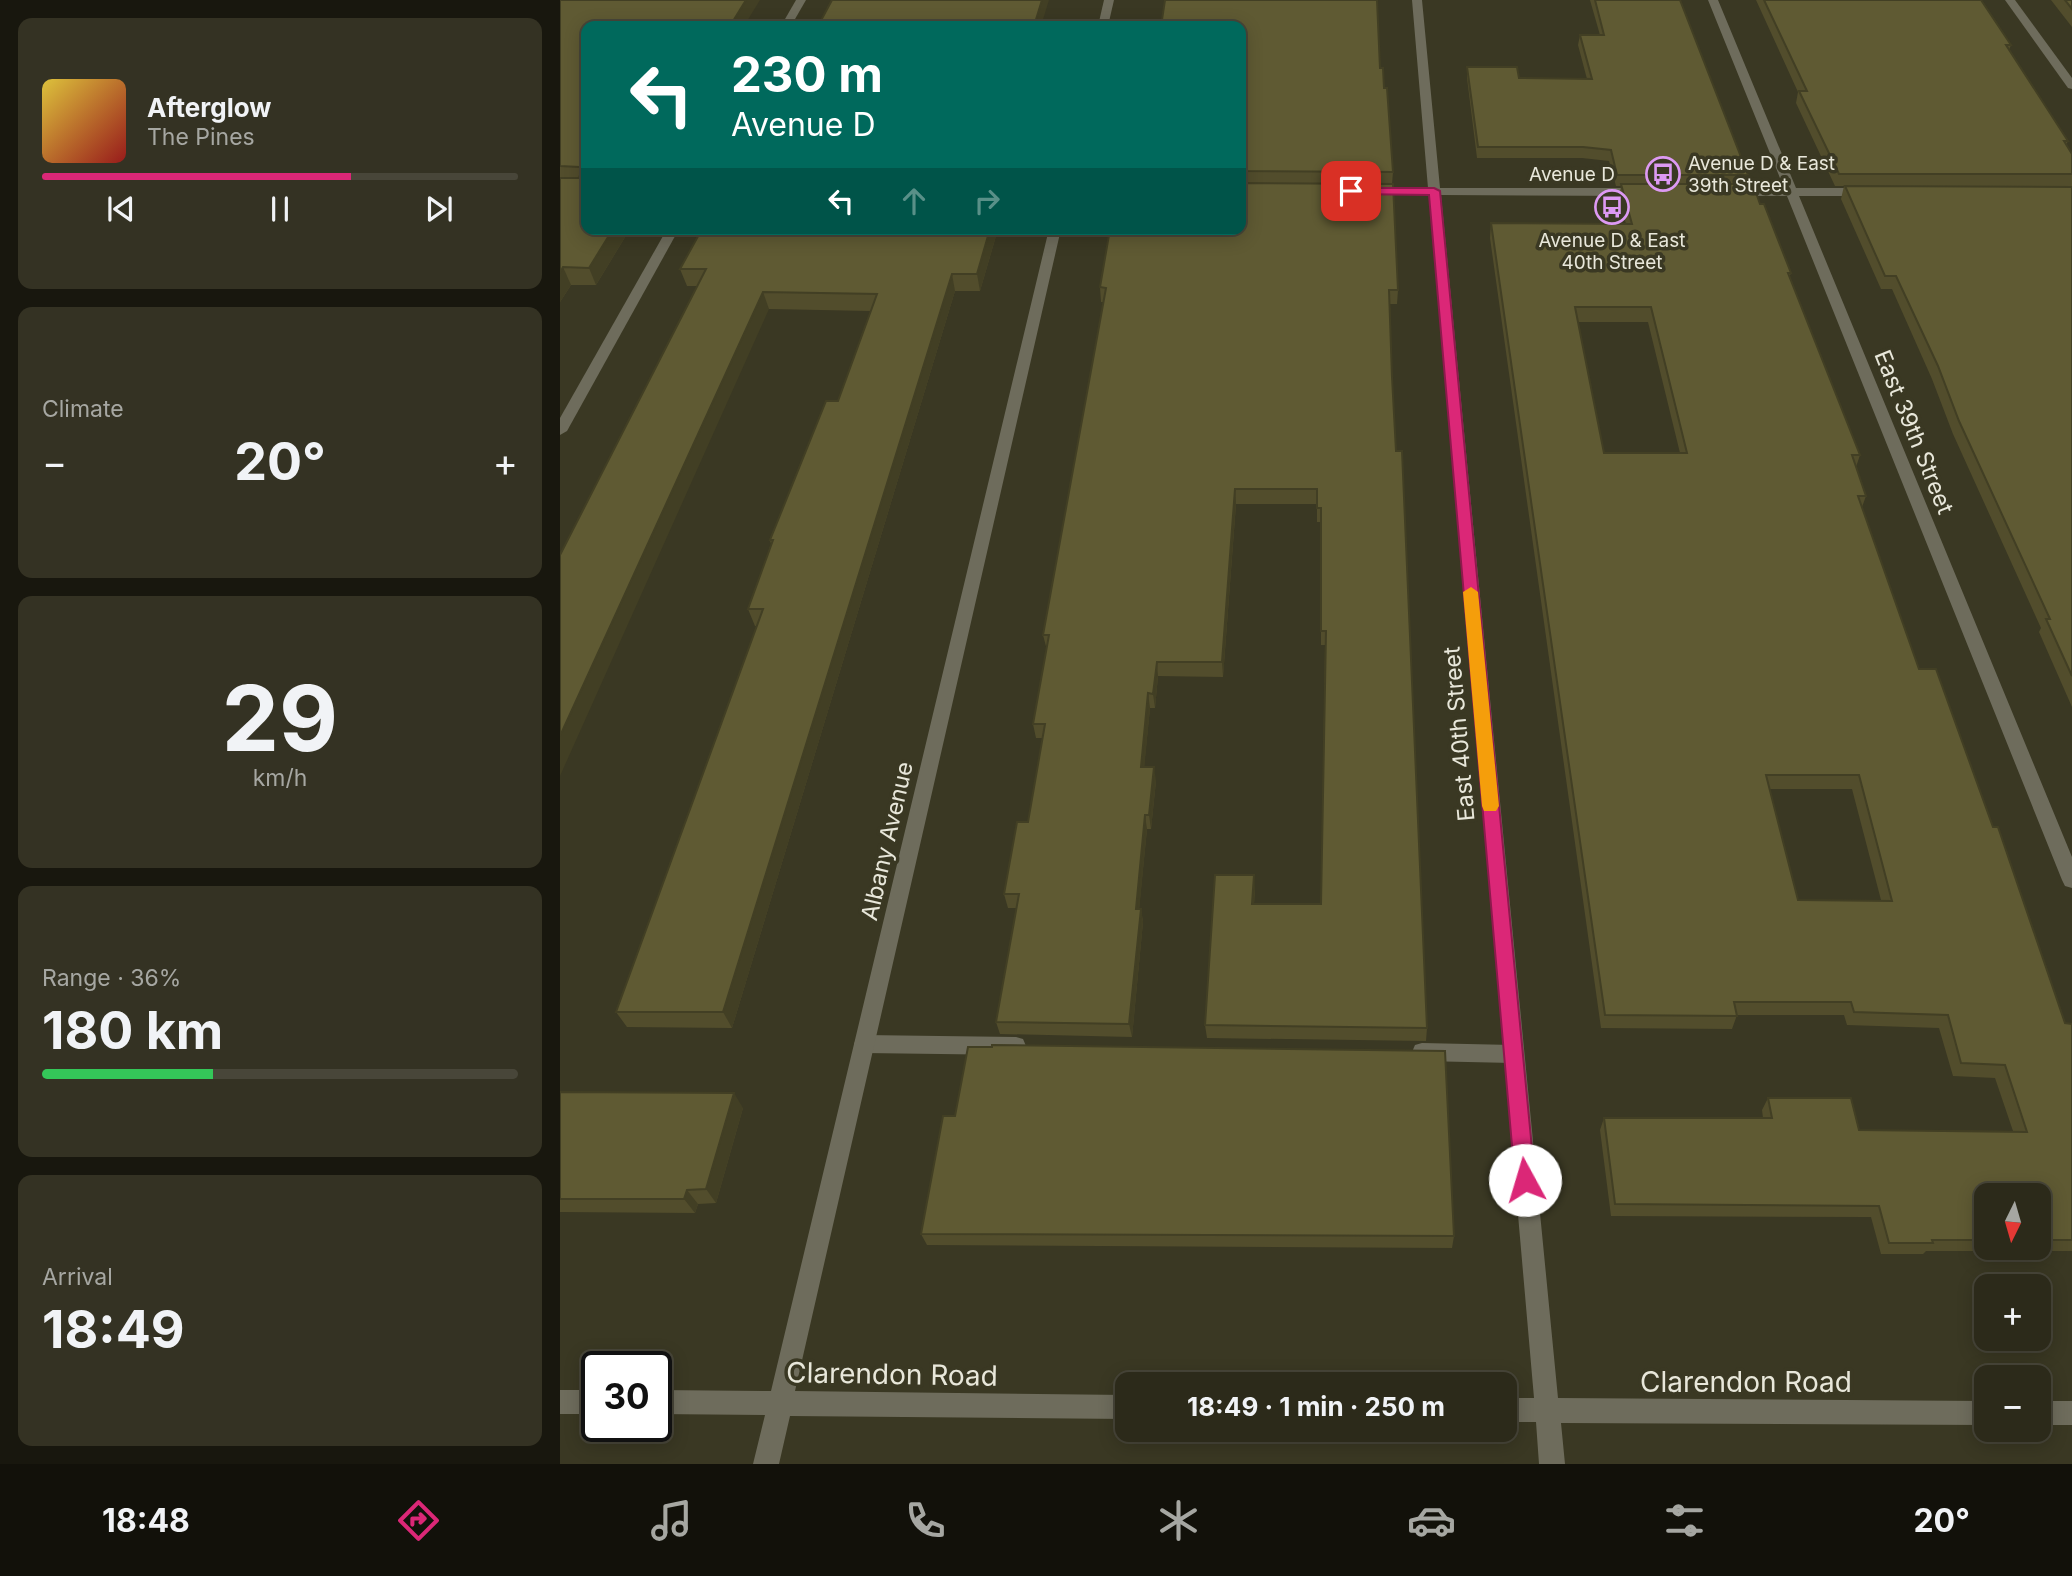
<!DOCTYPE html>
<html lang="en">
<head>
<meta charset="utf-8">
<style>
	body { margin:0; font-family:Inter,sans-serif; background:#343223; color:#f1f3f6; height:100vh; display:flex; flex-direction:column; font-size:26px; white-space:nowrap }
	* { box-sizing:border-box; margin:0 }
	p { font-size:23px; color:#a6a7a2 }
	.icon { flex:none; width:38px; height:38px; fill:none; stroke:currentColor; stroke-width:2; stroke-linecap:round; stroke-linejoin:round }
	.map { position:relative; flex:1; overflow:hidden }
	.drawer { display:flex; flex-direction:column; gap:18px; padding:18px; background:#18170e; width:560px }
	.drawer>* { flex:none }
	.hud { position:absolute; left:21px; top:21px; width:665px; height:214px; border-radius:14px; box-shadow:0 4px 18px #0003,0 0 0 2px #484639; background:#00695c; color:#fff; overflow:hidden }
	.needle { width:46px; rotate:185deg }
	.fabs { position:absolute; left:1414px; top:1183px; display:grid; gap:14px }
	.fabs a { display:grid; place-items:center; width:77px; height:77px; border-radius:14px; background:#2c2a1a; box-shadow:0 4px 18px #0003,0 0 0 2px #484639; font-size:35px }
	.speed { position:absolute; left:21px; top:1351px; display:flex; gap:14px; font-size:35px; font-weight:700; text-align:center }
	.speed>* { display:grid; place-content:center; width:91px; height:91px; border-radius:50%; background:#2c2a1a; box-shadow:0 4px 18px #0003,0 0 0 2px #484639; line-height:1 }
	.speed .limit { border:4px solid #111; border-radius:10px; background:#fff; color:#111 }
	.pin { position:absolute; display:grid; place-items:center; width:60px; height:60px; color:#fff; margin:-30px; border-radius:14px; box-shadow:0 4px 10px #0006 }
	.me { position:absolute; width:77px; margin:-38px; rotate:354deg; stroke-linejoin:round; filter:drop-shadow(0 0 5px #0008) }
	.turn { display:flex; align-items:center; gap:24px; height:147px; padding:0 35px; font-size:32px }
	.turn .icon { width:91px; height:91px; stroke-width:2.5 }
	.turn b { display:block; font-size:49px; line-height:60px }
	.lanes { display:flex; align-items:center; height:66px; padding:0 35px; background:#0003; justify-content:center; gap:35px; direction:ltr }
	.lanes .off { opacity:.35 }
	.big { font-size:52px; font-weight:700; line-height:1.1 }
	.drawer .card { flex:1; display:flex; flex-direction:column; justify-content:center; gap:10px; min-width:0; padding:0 24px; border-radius:14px; background:#343223 }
	.drawer .dial { align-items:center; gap:0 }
	.dial b { font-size:91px; line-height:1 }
	.song { display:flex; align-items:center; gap:21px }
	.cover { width:84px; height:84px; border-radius:10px; background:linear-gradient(135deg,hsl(50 70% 55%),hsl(0 70% 35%)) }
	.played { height:7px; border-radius:4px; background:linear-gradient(90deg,#db2777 65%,#484639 65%) }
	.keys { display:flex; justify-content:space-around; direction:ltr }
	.heat { display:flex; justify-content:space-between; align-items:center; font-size:38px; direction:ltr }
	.charge { height:10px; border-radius:5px; background:linear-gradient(90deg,#34c759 36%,#484639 0) }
	.trip { position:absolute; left:555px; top:1372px; width:402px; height:70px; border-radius:14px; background:#2c2a1a; box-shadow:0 4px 18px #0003,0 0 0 2px #484639; font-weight:700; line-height:70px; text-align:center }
	.dock { display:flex; height:112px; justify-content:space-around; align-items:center; background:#12110a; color:#a6a7a2 }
	.dock .icon { width:49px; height:49px }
	.dock .on { color:#db2777 }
	.dock b { font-size:32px; color:#f1f3f6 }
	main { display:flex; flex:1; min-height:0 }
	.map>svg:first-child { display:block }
</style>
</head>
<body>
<main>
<section class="drawer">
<div class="card">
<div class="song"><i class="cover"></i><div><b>Afterglow</b><p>The Pines</p></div></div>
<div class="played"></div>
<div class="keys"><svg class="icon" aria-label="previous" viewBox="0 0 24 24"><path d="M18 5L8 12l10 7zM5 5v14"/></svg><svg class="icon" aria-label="pause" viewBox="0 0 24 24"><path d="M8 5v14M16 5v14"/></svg><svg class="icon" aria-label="next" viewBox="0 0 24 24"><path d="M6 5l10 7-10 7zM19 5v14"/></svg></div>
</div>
<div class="card"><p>Climate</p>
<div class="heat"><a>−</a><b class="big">20°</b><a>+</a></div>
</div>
<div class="card dial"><b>29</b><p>km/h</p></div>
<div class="card"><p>Range · 36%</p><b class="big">180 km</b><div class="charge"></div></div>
<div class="card"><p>Arrival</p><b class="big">18:49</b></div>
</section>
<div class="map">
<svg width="1512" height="1464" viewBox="0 0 1512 1464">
	<rect width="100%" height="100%" fill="#3a3823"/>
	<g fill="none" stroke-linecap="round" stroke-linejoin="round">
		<g fill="#6e6c5c" fill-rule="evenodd">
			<polygon points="304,1035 456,1037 463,1039 466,1046 463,1053 456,1055 304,1053 297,1051 294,1044 297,1037"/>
			<polygon points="862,1043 953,1045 960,1047 963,1054 960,1061 953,1063 862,1061 855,1059 852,1052 855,1045"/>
		</g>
		<g fill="#6e6c5c" fill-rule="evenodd">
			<polygon points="236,0 246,0 231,26 221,26"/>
			<polygon points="544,0 554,0 548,26 538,26"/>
			<polygon points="852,0 862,0 880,188 1082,188 1088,192 1082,196 881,195 998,1398 1426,1401 1426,1425 1001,1423 1005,1464 979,1464 976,1422 945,1422 945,1398 974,1398 869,195 812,195 806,191 812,187 868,188"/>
			<polygon points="1148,0 1158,0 1236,188 1306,188 1312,192 1306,196 1239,196 1512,857 1512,888 1505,886 1502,880 1227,196 1173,196 1167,192 1173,188 1224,188"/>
			<polygon points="1445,0 1455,0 1512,78 1512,89 1508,88"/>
			<polygon points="107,229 119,229 7,431 0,435 0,418"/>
			<polygon points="489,229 501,229 235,1391 567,1395 567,1419 230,1416 219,1464 193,1464 205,1415 96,1414 96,1390 211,1391"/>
			<rect x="0" y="1390" width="37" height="24"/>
			<rect x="1479" y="1401" width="33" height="24"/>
		</g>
	</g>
	<g fill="#524d2c" fill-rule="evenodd">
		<polygon points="0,0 184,26 26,229 70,229 36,285 11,285 0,302"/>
		<path d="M1030,0H1120L1188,175L1185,184L1200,204L1231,273L1229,278L1300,455L1296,467L1306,496L1302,507L1359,669L1505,1023L1512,1024V1251H1366L1363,1254H1321L1311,1217L1051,1216L1040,1130L1044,1118H1203L1202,1110L1208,1098L1299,1130L1453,1131L1435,1078L1393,1076L1379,1028L1287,1025L1284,1015H1177L1172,1029L1041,1028L930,238L931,223L1066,224L1059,198L1061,186H1056L1049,161L1022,158H917L907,78V67L959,78L1027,79L1018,45L1020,35H1040ZM1018,322H1088L1120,453H1044ZM1209,789H1292L1321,900H1238ZM1426,1195H1479V1248H1426Z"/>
		<polygon points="1196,0 1421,0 1451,45 1449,50 1508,141 1506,145 1512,154 1512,707 1479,632 1481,628 1393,434 1372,379 1332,289 1321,289 1281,199 1284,186 1275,186 1236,103 1238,92"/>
		<polygon points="1491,0 1512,0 1512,27"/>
		<polygon points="681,26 820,68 824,88 833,172 832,184 838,290 837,304 830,304 832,377 867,1028 866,1041 647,1038 645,1025 695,888 694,904 761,904 765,645 761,645 761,522 757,522 757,504 676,504 663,677 598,676 595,708 590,708 584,767 596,781 591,829 587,829 579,909 581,909 583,922 572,1037 440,1034 436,1022 456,908 448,908 444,894 468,822 483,738 476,738 473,724 487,650 483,635 544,302 541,302 540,287 681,229"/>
		<polygon points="438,229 420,291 395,291 172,1028 67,1027 56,1012 197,626 195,626 188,609 211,544 210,540 278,401 311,311 209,309 138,286 127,286 120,269"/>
		<polygon points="0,1092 183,1108 156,1203 138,1204 135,1213 0,1212"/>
		<polygon points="361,1234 894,1236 892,1248 367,1245"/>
	</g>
	<g fill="#423f24">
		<polygon points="186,0 200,0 184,26 170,26"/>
		<polygon points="482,0 489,0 481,26 474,26"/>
		<polygon points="53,229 70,229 36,285 29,268"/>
		<polygon points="430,229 438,229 420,291 417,274"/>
		<polygon points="3,267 11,285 0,302 0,273"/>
		<polygon points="392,274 395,291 172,1028 163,1012"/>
		<polygon points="203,292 209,309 0,776 0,736"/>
		<polygon points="675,489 676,504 663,677 662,662"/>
		<polygon points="597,662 598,676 595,708 593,694"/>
		<polygon points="588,693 590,708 583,781 581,767"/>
		<polygon points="594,767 596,781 591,829 589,815"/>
		<polygon points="585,815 587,829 578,922 576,909"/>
		<polygon points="694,875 695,888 693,917 692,904"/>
		<polygon points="581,909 583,922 572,1037 569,1024"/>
		<polygon points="174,1093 183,1108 156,1203 146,1189"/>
		<polygon points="127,1190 138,1204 135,1213 124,1199"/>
	</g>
	<g fill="#5f5a33" stroke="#423f24" stroke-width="2" fill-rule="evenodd">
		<polygon points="0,0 186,0 170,26 26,26 26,229 53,229 29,268 3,267 0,273 0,178 19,178 22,169 19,167 0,166"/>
		<polygon points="272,0 482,0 474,26 258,26"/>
		<polygon points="605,0 817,0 820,68 823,68 824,88 827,88 833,172 681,171 681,26 601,26"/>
		<polygon points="1035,0 1120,0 1188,175 1057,175 1051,150 1023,147 918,147 907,67 957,67 959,78 1032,79 1020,35 1044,35"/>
		<polygon points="1204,0 1421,0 1451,45 1446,45 1508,141 1504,141 1512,154 1512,174 1279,174 1239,91 1247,91"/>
		<polygon points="1505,0 1512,0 1512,9"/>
		<polygon points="681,183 833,184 838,290 829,290 832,377 836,451 842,451 867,1028 645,1025 655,875 694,875 692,904 761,904 766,631 761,631 761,508 757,508 757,489 675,489 662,662 597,662 593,694 588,693 581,767 594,767 589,815 585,815 576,909 581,909 569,1024 436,1022 459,894 444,894 457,822 468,822 485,724 473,724 489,635 483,635 546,288 540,287 550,229 681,229"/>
		<path d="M1061,184H1193L1200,204H1204L1231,273H1228L1300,455H1292L1306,496H1298L1359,669H1376L1433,827H1438L1505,1023L1512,1024V1240H1479V1195H1426V1240H1372L1373,1243H1329L1319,1206L1055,1204L1044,1118H1212L1208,1098H1291L1299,1130L1467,1132L1445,1065L1401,1063L1388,1015L1294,1012L1291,1002H1174L1177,1016L1045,1015L931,223L1072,224ZM1015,307H1091L1127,453H1044ZM1206,775H1299L1332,901L1238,900Z"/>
		<polygon points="1285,186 1512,187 1512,676 1486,619 1490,619 1399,421 1378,366 1336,276 1325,276"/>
		<polygon points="142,229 430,229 417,274 392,274 163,1012 56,1012 203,609 188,609 213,540 210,540 266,401 278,401 317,294 203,292 0,736 0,555 146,269 120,269"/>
		<polygon points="432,1045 885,1051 894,1236 361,1234 383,1116 395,1116 408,1047 432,1047"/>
		<polygon points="0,1092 174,1093 146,1189 127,1190 124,1199 0,1199"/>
	</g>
	<polygon fill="#db2777" stroke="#8e194d" stroke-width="2" points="874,188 880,191 975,1180 972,1187 965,1190 958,1187 955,1180 869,195 791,194 786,191 791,188"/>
	<polygon fill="#f59e0b" points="911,587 918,592 939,806 936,811 924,811 922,806 903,592"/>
	<defs>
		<g id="bus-ring" transform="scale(1.75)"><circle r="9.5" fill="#3a3823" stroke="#dd99f3" stroke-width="1.5"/><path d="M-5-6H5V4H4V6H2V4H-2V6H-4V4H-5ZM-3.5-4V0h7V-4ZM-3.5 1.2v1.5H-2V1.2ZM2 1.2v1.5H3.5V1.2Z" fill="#dd99f3"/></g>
	</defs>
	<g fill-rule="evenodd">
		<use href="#bus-ring" x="1103" y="174"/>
		<use href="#bus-ring" x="1052" y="207"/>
	</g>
	<g text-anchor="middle" stroke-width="7" stroke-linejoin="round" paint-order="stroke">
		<g font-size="19" fill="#e8e7da" stroke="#3a3823" text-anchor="start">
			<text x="1128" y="170">Avenue D &amp; East<tspan x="1128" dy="22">39th Street</tspan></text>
			<text x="1052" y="247" text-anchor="middle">Avenue D &amp; East<tspan x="1052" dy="22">40th Street</tspan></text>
		</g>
		<g font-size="19" fill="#e8e7da" stroke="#3a3823">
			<text x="1012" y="181">Avenue D</text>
		</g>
		<g font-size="23" fill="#e8e7da" stroke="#3a3823">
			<text transform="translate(1354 432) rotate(68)" y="8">East 39th Street</text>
			<text transform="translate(899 734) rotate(-95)" y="8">East 40th Street</text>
			<text transform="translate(327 841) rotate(-77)" y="8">Albany Avenue</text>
		</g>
		<g font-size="28" fill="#e8e7da" stroke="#3a3823">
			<text transform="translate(332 1374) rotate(1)" y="10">Clarendon Road</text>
			<text x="1186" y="1392">Clarendon Road</text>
		</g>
	</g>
</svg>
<div class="fabs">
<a><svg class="needle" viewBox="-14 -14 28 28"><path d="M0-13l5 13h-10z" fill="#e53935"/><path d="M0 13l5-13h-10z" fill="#a6a7a2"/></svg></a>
<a>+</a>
<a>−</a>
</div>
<div class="speed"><div class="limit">30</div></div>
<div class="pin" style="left:791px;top:191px;background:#d93025"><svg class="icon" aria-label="arrive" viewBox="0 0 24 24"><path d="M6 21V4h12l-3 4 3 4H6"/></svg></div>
<svg class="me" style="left:965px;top:1180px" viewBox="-20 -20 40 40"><circle r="19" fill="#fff"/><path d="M0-13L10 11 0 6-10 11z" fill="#db2777"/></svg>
<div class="trip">18:49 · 1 min · 250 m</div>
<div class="hud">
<div class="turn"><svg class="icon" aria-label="left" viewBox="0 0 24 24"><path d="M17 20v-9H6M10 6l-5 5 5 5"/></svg><div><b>230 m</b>Avenue D</div></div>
<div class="lanes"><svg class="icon" aria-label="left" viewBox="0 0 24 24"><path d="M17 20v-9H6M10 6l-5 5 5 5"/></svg><svg class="icon off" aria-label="ahead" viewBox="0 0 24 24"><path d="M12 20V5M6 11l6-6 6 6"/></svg><svg class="icon off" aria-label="right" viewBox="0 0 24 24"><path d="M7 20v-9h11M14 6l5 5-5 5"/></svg></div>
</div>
</div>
</main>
<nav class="dock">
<b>18:48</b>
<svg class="icon on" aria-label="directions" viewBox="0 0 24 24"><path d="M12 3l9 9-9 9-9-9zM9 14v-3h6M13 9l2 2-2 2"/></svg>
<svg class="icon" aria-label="music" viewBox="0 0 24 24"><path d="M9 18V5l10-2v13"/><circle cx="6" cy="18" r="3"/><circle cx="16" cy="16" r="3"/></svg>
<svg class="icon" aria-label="phone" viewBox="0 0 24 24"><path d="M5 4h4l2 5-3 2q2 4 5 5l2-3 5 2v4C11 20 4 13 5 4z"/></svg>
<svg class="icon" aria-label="climate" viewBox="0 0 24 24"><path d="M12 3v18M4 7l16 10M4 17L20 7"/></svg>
<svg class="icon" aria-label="car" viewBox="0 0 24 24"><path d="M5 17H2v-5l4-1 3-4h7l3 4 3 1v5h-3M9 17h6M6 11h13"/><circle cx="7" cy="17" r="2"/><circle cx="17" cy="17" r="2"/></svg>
<svg class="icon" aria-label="filters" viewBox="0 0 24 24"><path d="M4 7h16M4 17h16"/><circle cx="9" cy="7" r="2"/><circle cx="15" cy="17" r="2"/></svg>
<b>20°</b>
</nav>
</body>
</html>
